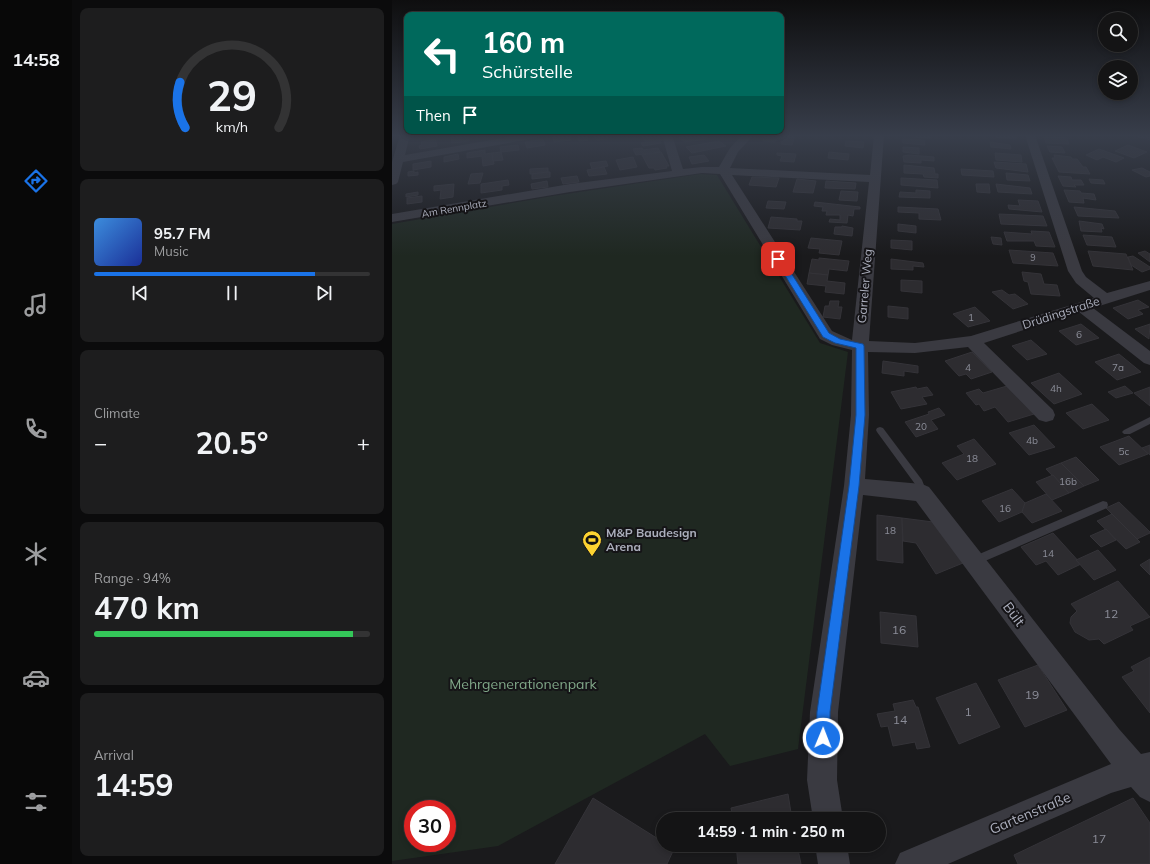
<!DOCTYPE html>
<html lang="en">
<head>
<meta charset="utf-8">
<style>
	body { margin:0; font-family:Mulish,sans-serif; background:#1d1d1e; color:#f1f3f6; height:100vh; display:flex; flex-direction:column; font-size:15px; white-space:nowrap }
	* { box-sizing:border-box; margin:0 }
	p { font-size:13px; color:#9d9ea0 }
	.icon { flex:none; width:22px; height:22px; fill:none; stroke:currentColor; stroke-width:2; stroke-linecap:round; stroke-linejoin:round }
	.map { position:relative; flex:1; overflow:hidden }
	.panel { display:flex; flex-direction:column; gap:8px; padding:8px; background:#0b0b0c; width:320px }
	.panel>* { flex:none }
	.top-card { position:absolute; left:12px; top:12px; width:380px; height:122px; border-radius:8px; box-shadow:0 2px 6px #0003,0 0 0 1px #333334; background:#00695c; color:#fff; overflow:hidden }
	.controls { position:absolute; left:706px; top:12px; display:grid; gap:8px }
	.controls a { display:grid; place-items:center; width:40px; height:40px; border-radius:50%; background:#141415; box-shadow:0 2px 6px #0003,0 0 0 1px #333334; font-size:20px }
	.speed { position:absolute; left:12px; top:800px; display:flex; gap:8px; font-size:20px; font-weight:700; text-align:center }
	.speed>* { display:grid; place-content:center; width:52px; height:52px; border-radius:50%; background:#141415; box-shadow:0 2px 6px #0003,0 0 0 1px #333334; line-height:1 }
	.speed .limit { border:6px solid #d22; background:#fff; color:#111 }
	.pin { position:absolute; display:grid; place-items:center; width:34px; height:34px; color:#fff; margin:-17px; border-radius:8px; box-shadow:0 2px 6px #0006 }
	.me { position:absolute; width:44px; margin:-22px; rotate:1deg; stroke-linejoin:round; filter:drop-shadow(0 0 3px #0008) }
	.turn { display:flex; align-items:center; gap:14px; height:84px; padding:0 12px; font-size:18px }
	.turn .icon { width:52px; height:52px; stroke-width:2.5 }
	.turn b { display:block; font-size:28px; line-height:34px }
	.then { display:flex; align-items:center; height:38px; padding:0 12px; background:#0003; gap:8px; font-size:15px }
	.big { font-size:30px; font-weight:700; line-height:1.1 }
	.panel .tile { flex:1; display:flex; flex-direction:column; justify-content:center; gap:6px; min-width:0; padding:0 14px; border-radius:8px; background:#1d1d1e }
	.panel .dial { align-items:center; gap:0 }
	.dial svg { height:104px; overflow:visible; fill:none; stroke:#333334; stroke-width:7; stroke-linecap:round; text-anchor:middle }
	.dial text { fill:#f1f3f6; stroke:none }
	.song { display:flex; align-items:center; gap:12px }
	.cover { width:48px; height:48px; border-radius:6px; background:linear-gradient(135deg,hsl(210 70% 55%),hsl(230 70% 35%)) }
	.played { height:4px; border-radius:2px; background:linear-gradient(90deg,#1a73e8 80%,#333334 80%) }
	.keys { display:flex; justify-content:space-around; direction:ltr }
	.heat { display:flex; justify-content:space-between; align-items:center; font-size:22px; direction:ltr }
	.charge { height:6px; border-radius:3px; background:linear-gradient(90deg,#34c759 94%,#333334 0) }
	.trip { position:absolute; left:264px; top:812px; width:230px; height:40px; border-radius:20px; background:#141415; box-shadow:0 2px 6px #0003,0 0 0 1px #333334; font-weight:700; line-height:40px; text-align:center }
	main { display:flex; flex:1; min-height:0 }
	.tab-bar { display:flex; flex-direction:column; width:72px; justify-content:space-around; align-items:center; background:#080808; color:#9d9ea0 }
	.tab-bar .icon { width:28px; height:28px }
	.tab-bar .active { color:#1a73e8 }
	.tab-bar b { font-size:18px; color:#f1f3f6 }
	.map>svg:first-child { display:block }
</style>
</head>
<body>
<main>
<nav class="tab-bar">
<b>14:58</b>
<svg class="icon active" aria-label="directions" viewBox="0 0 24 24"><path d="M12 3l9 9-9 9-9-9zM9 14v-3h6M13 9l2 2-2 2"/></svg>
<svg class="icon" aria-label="music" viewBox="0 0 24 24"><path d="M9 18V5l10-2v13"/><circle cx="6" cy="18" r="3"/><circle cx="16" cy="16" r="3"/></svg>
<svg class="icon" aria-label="phone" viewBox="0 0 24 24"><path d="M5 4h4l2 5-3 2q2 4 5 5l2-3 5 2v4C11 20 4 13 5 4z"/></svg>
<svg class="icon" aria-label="climate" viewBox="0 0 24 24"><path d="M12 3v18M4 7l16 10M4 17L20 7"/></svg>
<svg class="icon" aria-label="car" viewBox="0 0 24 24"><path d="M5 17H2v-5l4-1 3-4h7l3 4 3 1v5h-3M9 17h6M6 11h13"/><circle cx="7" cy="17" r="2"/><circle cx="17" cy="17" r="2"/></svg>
<svg class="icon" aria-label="filters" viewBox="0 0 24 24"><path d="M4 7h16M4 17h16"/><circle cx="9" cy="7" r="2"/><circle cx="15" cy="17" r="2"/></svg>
</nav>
<section class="panel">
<div class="tile dial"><svg viewBox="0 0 100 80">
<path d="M14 69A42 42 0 1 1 86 69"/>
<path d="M14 69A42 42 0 0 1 10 34" stroke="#1a73e8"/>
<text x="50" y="56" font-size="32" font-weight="700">29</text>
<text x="50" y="72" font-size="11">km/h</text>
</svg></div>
<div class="tile">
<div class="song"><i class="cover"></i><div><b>95.7 FM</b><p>Music</p></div></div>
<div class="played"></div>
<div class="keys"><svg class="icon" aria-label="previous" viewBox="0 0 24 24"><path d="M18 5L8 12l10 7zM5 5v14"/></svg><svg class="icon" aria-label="pause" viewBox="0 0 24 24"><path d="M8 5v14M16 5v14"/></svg><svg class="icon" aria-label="next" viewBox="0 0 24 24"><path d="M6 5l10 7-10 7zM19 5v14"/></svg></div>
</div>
<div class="tile"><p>Climate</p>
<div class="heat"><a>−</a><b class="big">20.5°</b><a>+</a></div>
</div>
<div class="tile"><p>Range · 94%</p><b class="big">470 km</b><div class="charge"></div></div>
<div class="tile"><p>Arrival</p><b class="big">14:59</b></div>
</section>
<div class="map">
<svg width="758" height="864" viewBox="0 0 758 864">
	<rect width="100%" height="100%" fill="#1a1a1c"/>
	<path fill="#1f2821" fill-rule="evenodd" d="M308,174L325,175L428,343L456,352L406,749L338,766L313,734L106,846L0,861V224L161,196ZM21,809H55V843H21Z"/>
	<g fill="#2d2c30" stroke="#343338">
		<polygon points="75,135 77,141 60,143 59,137"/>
		<polygon points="177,135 179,140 162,142 161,137"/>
		<polygon points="194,135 196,140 187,141 186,136"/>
		<polygon points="202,135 214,135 216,139 205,140"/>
		<polygon points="249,135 267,135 271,140 254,143"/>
		<polygon points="296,135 312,135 314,139 293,142 287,138"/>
		<polygon points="373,135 380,135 403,136 400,145 389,144 392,138 385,138 383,142 371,141"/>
		<polygon points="523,135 539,135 539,138 522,137"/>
		<polygon points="602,135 622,135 624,139 603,137"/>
		<polygon points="741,135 758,135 758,140"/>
		<polygon points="652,137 675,138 677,144 654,143"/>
		<polygon points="43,139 45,146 28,149 27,146 30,145 29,142"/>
		<polygon points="151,139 153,145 135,148 133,142"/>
		<polygon points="510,139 532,140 533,145 511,143"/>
		<polygon points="268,141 269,143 251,146 249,143"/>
		<polygon points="327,141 334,146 300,153 294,147"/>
		<polygon points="454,141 472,142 471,148 453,146"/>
		<polygon points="598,142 618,145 619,149 599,147"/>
		<polygon points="126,145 127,150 109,152 108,147"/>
		<polygon points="736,145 755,152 742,158 723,151"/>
		<polygon points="655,146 670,147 673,153 658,152"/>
		<polygon points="511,147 527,148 527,154 511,152"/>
		<polygon points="250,148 251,150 266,148 268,152 244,155 241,149"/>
		<polygon points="707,149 732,158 724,162 711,157 705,160 694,155"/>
		<polygon points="93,150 93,154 100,153 102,164 91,166 90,156 75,158 75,153"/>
		<polygon points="109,152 111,160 101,161 100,153"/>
		<polygon points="269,152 277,166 274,166 275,168 263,170 262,168 257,168 250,155"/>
		<polygon points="437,152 457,154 456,160 436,158"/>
		<polygon points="385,153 404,154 402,162 388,161 390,156 385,155"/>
		<polygon points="603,153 629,155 630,162 604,160"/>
		<polygon points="66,154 67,159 52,162 52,157"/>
		<polygon points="312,155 317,161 300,164 297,157"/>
		<polygon points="517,155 542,157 542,161 529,160 529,163 512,162 511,156"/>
		<polygon points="662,155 679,157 680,159 685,159 691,167 694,167 698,174 667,172 660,158 663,158"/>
		<polygon points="241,157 245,167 228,170 224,160"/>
		<polygon points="39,161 39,167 21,170 21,164"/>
		<polygon points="214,161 216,166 200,169 198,163"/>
		<polygon points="602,162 634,164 636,172 604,168"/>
		<polygon points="512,165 542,168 543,174 546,174 546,178 532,177 531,174 512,173"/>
		<polygon points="212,167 215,174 197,176 195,170"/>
		<polygon points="156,168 156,172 138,174 138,169"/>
		<polygon points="750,168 758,172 758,176 754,177 740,170"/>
		<polygon points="569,169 601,171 602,177 570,175"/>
		<polygon points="22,171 22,173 26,172 26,175 16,176 16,172"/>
		<polygon points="156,172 158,172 158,177 140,179 140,174"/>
		<polygon points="91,173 88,183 76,184 79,174"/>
		<polygon points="614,173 636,175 638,181 615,180"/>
		<polygon points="185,176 187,182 171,184 169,178"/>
		<polygon points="666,176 679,177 680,180 689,180 692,185 682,185 684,187 671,186"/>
		<polygon points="360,177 387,178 384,187 357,185"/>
		<polygon points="509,178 545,180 546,188 509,185"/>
		<polygon points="405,179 424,181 421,193 401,192"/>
		<polygon points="697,179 711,180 713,184 699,183"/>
		<polygon points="116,180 117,185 110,186 110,190 89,193 89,184"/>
		<polygon points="155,181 156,187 140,189 139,184"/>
		<polygon points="434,181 464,183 463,189 433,188"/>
		<polygon points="62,184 61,197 48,199 49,190 42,191 42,186"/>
		<polygon points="584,184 597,184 598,193 585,192"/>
		<polygon points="604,184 638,188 640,194 606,192"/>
		<polygon points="524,190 538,191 538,198 507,197 508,192 524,193"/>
		<polygon points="672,190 688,191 689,193 702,194 704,200 691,198 692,203 677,202"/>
		<polygon points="449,191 466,192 465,201 447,200"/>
		<polygon points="26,192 26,195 14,197 14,194"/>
		<polygon points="30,196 30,202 15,204 15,198"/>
		<polygon points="626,200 646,201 650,212 617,209 616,205 628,206"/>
		<polygon points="376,201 394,202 392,209 374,208"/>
		<polygon points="423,202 468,207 468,209 462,209 461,216 456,215 455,223 437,222 438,219 448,220 448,215 434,215 435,211 430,211 431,207 422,206"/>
		<polygon points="506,207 546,209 549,220 527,219 527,213 506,212"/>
		<polygon points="682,207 723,211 727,218 686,216"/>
		<polygon points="607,214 651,216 655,226 609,224"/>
		<polygon points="379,217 405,219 405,221 410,221 408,230 376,228"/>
		<polygon points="687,221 710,224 712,229 709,228 710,232 689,231"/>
		<polygon points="506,224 524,226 524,233 506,231"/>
		<polygon points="450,226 461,228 460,236 442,234 443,227 450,227"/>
		<polygon points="639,231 657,232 663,247 644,246 642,241 615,241 612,232 640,234"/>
		<polygon points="691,235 720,237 724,247 695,245"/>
		<polygon points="599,237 609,238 610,245 601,244"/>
		<polygon points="419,238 450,241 447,255 427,253 428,249 416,248"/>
		<polygon points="499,240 520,241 520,250 499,248"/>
		<polygon points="617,250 661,253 666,266 621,263"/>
		<polygon points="696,251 734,254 741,270 701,266"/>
		<polygon points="753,251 758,254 758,262 746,253"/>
		<polygon points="741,256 758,267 758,269 750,272 739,265 736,257"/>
		<polygon points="427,258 457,261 455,271 437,269 436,275 417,273 420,259 427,260"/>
		<polygon points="499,259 531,263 532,267 521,266 521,270 499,269"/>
		<polygon points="630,272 649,274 652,284 665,285 668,296 639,294 636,282 632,281"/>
		<polygon points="417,273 436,275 435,281 453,283 452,294 433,292 434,286 415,284"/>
		<polygon points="509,280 530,281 530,293 509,291"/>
		<polygon points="610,290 617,295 623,294 636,304 621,309 600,292"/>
		<polygon points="746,300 757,307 746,310 751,314 736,319 721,308"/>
		<polygon points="438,301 447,301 446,307 450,307 448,319 431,317 433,306 437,306"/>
		<polygon points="496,306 516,308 516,319 496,317"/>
		<polygon points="583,307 598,321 576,327 561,314"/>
		<polygon points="689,324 707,338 684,345 667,331"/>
		<polygon points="758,324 757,339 743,329"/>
		<polygon points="639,340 655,354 635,360 620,346"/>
		<polygon points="580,352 600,372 579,379 574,374 567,376 553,361"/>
		<polygon points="727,354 749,372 725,380 703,362"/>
		<polygon points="491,361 526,366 526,373 512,371 512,376 490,373"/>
		<polygon points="667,373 690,394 662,404 639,383"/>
		<polygon points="615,386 642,414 616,422 603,407 592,411 587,404 584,405 574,393 587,389 591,393"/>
		<polygon points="733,386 741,393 724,398 716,392"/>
		<polygon points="524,387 525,389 535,387 541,395 530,397 535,404 509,409 499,392"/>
		<polygon points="758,387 758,406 742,393"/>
		<polygon points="700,404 717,420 691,429 674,413"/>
		<polygon points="547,408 553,415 539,420 546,429 524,437 513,422 537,414 536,412"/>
		<polygon points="642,425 663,447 637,455 617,433"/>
		<polygon points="737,436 756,454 727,465 708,447"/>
		<polygon points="582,439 604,464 565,480 550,463 572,454 565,446"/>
		<polygon points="758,445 758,455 750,448"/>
		<polygon points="684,457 707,480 692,486 669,463"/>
		<polygon points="669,463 692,486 677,493 654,469"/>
		<polygon points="661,475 677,493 660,500 644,482"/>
		<polygon points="620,489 633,503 630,512 607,522 590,501"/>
		<polygon points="654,494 670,511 640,523 630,512 633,503"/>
		<polygon points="727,502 758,532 758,533 745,539 714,508"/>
		<polygon points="720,514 748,542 734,549 705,521"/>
		<polygon points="485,515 510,518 511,563 485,560"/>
		<polygon points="510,518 541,522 571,563 544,574 524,543 511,541"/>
		<polygon points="714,529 724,540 709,547 698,536"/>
		<polygon points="661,533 689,564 666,575 654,561 644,565 629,547"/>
		<polygon points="706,550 724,570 702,580 684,560"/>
		<polygon points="758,559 758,575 748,565"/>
		<polygon points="726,581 758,617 738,626 741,630 712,644 707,639 697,640 683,632 678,623 679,617 685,611 679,604"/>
		<polygon points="488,612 524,616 526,647 489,643"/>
		<polygon points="758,657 758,713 730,677 742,671 739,667"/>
		<polygon points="646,665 675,710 633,727 606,680"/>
		<polygon points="584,683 608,727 567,744 544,698"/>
		<polygon points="521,700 524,707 526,707 538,747 525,749 523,742 501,746 496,726 489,727 485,714 503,711 501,704"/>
		<polygon points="396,794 400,819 341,819 339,808"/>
		<polygon points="201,798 271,842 271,845 276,845 282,849 275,864 163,864"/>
		<polygon points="741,798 758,823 758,864 626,864 622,855"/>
		<polygon points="344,845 405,845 409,864 346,864"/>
	</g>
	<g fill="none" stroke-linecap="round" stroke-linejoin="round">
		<g fill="#3a3a41" fill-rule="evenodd">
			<polygon points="758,417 758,424 738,434 732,434 730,432 732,430"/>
			<polygon points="488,427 491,428 530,480 535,493 533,496 530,497 527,496 523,484 485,432 484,430 485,428"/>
			<polygon points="711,501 715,502 716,505 715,508 586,564 582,566 578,564 577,561 578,558"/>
		</g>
		<g fill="#3a3a41" fill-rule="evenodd">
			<polygon points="8,135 18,135 13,155 128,135 149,135 144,138 11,162 6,182 4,184 0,185 0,162"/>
			<path d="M270,135H280L291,169L310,167H327L338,148L349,136L351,135H362L346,152L338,168L478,175L482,135H492L477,341L523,343L579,336L702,298L684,283L676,271L633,135H643L690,271L694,277L715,293L758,281V290L701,308L758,351V365L752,363L687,312L592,343L661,410L663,415L661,420L654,422L647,420L576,347L523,353L476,352L477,415L473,479L530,484L537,487L727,729L749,754L758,752V802L748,797L739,787L719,793L556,864H503L508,853L719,764L524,501L471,495L446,712L445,780L451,819H421L415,780L418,712L452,486L459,415L460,350L440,345L428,339L328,174L310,173L178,192L0,222V214L178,184L280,171ZM340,175L477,182L460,340L440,331Z"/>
			<polygon points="423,845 455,845 458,864 426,864"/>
		</g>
	</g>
	<linearGradient id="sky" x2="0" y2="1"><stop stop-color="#0e0e0f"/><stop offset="0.53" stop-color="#383e4b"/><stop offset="1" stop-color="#383e4b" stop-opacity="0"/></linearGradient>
	<rect width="758" height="256" fill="url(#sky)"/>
	<polygon fill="#1a73e8" stroke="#114b97" points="384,257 389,257 437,333 448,339 471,344 472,346 473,415 467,486 438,712 438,738 436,742 431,744 426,742 424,738 425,712 457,486 464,415 464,348 443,343 431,337 383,259"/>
	<defs>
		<g id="stadium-pin" transform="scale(1)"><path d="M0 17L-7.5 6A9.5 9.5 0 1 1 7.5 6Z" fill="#fdd331" stroke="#151417"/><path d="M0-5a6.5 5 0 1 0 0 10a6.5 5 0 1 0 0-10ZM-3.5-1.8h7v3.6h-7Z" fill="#111"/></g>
	</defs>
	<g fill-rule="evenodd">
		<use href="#stadium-pin" x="200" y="540"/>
	</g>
	<g text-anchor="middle" stroke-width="4" stroke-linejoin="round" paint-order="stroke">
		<g font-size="9" fill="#8b8d98">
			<text x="641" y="261">9</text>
		</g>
		<g font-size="10" fill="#abaebc" stroke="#151417">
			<text transform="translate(62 208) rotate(-10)" y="4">Am Rennplatz</text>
		</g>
		<g font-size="10" fill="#8b8d98">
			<text x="579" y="321">1</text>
			<text x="687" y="338">6</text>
			<text x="576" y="371">4</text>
			<text x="726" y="371">7a</text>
			<text x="664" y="392">4h</text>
			<text x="529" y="430">20</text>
			<text x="640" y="444">4b</text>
			<text x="732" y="455">5c</text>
			<text x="580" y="462">18</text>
			<text x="676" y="485">16b</text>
			<text x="613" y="512">16</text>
			<text x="498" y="534">18</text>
			<text x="656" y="557">14</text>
		</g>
		<g font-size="12" fill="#abaebc" stroke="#151417">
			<text transform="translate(473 286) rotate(-85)" y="4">Garreler Weg</text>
			<text transform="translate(669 313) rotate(-18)" y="4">Drüdingstraße</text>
		</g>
		<g font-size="12" font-weight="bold" fill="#abaebc" stroke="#151417" text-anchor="start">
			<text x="214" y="537">M&amp;P Baudesign<tspan x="214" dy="14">Arena</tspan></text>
		</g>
		<g font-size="12" fill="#8b8d98">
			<text x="719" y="618">12</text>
			<text x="507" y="634">16</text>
			<text x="640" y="699">19</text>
			<text x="576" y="716">1</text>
			<text x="508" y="724">14</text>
			<text x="707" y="843">17</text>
		</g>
		<g font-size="14" fill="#abaebc" stroke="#151417">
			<text transform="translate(622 614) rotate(53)" y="5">Bült</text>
			<text transform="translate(638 813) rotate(-23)" y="5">Gartenstraße</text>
		</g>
		<g font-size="14" fill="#81a889" stroke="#151417">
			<text x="131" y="689">Mehrgenerationenpark</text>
		</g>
	</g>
</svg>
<div class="controls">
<a><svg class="icon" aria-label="search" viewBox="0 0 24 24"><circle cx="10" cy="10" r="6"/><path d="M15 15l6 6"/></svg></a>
<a><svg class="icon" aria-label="layers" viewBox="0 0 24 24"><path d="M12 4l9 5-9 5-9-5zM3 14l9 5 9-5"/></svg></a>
</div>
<div class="speed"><div class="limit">30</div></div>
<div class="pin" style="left:386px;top:259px;background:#d93025"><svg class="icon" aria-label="arrive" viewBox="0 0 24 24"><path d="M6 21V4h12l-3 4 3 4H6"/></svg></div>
<svg class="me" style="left:431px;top:738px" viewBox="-20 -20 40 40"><circle r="17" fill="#1a73e8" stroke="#fff" stroke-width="3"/><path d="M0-11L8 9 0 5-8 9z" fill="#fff"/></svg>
<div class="trip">14:59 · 1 min · 250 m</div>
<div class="top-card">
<div class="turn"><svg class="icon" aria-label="left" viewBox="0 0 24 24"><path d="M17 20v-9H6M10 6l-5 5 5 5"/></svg><div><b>160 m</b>Schürstelle</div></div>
<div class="then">Then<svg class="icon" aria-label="arrive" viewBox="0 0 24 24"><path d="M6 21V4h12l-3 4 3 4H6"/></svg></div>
</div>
</div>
</main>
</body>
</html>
